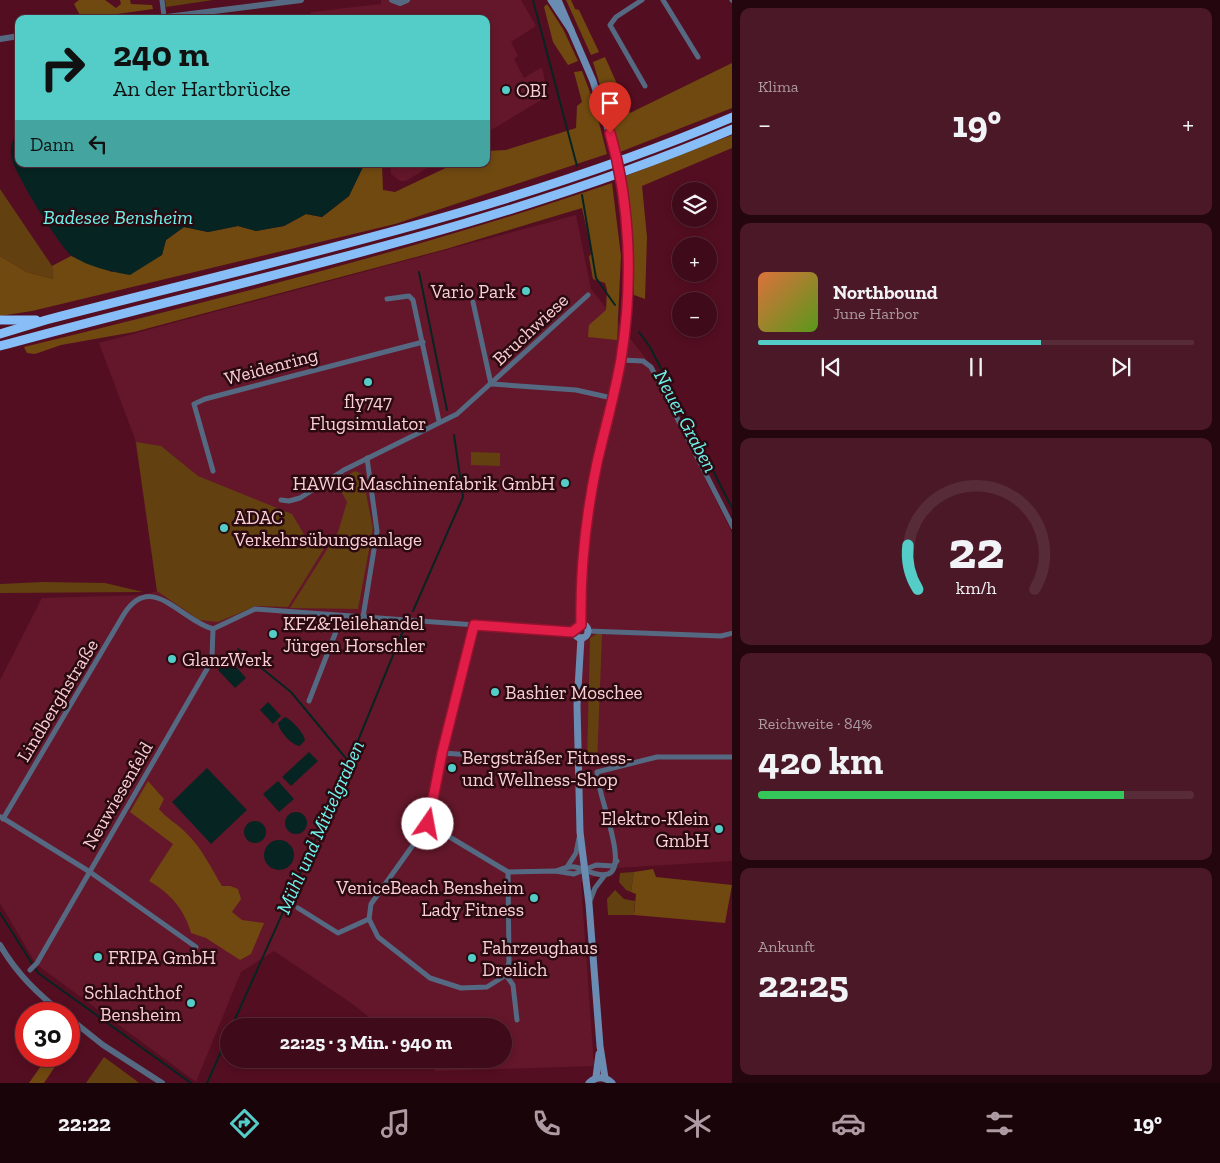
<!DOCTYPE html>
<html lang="de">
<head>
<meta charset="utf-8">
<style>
	body { margin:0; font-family:"Zilla Slab",serif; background:#4a1826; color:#f1f3f6; height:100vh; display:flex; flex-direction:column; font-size:19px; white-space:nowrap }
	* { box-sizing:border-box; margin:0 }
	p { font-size:16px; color:#ad9aa2 }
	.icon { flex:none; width:28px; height:28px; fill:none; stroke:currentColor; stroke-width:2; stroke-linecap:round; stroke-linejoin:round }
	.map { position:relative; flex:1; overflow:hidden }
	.details { display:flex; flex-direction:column; gap:8px; padding:8px; background:#23060e; width:488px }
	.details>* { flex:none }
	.top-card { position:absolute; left:15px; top:15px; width:475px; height:152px; border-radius:10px; box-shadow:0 2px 8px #0003,0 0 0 1px #582b38; background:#54cdc8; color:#111; overflow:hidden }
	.tools { position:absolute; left:672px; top:182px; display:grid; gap:10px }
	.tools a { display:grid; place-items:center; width:45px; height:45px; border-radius:50%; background:#3f0a19; box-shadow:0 2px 8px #0003,0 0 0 1px #582b38; font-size:25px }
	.speed { position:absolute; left:15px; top:1002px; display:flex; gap:10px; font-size:25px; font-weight:700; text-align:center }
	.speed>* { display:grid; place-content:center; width:65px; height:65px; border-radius:50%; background:#3f0a19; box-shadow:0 2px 8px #0003,0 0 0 1px #582b38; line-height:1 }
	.speed .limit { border:8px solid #d22; background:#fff; color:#111 }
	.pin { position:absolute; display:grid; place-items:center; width:42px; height:42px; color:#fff; margin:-51px -21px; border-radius:50% 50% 50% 0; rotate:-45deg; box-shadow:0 0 5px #0007 }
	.pin .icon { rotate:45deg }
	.me { position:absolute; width:55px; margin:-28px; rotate:12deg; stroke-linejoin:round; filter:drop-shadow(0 0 4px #0008) }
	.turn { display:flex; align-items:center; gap:18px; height:105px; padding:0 15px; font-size:22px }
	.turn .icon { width:65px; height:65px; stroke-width:2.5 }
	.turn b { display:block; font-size:35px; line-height:42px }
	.then { display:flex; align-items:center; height:48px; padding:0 15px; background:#0003; gap:10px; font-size:19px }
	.big { font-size:38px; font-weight:700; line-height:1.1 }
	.details .tile { flex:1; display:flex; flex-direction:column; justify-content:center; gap:8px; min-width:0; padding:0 18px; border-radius:10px; background:#4a1826 }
	.details .dial { align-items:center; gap:0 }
	.dial svg { height:130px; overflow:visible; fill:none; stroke:#582b38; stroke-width:7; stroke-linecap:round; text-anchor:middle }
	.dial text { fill:#f1f3f6; stroke:none }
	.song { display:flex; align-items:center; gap:15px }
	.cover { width:60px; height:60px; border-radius:8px; background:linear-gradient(135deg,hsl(20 70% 55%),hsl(90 70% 35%)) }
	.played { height:5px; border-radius:2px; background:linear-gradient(90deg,#54cdc8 65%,#582b38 65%) }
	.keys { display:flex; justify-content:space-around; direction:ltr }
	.heat { display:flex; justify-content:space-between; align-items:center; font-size:28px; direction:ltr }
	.charge { height:8px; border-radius:4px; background:linear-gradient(90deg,#34c759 84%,#582b38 0) }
	.trip { position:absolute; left:220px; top:1018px; width:292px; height:50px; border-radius:25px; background:#3f0a19; box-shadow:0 2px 8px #0003,0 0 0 1px #582b38; font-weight:700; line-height:50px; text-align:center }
	.menu { display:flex; height:80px; justify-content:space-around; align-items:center; background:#19040a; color:#ad9aa2 }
	.menu .icon { width:35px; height:35px }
	.menu .active { color:#54cdc8 }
	.menu b { font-size:22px; color:#f1f3f6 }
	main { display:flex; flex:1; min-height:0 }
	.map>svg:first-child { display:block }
</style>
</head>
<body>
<main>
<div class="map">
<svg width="733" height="1083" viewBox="0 0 733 1083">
	<rect width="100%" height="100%" fill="#540e21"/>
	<g fill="#64172a">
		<polygon points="381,0 521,0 536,26 511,42 518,56 514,59 524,78 542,67 548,96 486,133 486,19 310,19 311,12 381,4"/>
		<polygon points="390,164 434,164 406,181 400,181 391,174"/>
		<polygon points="576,215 591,289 647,360 732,533 732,861 615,868 581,883 594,1066 436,1071 421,1059 504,1059 504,1026 380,1026 354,1005 274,951 241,972 196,1082 36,964 0,903 0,680 42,598 144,595 157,591 135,439 99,343"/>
	</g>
	<g fill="#624010">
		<polygon points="165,0 213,0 166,7"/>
		<polygon points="0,189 52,266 53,279 27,272 0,256"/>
		<polygon points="136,442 161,446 198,476 292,514 308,541 325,547 288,607 256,606 218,622 199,620 157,591"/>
		<polygon points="471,452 500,453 500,466 471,465"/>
		<polygon points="355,471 362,474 373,528 358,609 290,608 338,532 347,502 336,482"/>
		<polygon points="43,582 105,583 143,592 0,593 0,584"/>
		<polygon points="598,633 602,634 597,764 587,762 590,638"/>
		<polygon points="634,872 631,892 626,890 619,882 620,873"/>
		<polygon points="615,890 624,899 635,901 634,915 608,915 607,899"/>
		<polygon points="104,1057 134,1079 139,1083 86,1083"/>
	</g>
	<g fill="#704910">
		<polygon points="79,0 105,0 116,8 121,4 120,0 130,0 131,4 152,5 153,9 82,19 74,4"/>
		<polygon points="566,0 571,0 575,9 579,10 599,52 591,55"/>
		<polygon points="547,4 563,29 578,61 568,65 553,42 544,7"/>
		<polygon points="605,57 630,113 732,63 732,108 620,152 593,62"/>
		<polygon points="582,71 594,103 607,154 395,224 32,311 0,316 0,256 27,272 53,279 52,266 71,256 112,272 162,255 166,240 184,227 208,232 238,226 256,231 284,226 306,214 322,217 349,196 364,164 382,164 383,190 395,192 454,164 486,164 486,151 506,150 576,128 577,106 582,102 574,72"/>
		<polygon points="732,135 732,148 642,186 647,237 645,299 634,295 633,239 626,176"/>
		<path d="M612,183L621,256L617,340L588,337L589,325L606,310L607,290L605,283L593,279L589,257L592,252L582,208L446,249L134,332L61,345L35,354L27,353L24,347C222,298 419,249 612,183Z"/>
		<path d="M148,781L164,799L159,809C167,819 178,824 186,833C202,848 211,868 222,886H230L238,889L241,899L232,912L242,920L264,923L251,954L240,960L206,938L191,933C185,910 169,892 149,881L173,844L130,812Z"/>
		<polygon points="653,869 656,877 732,885 725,923 634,915 636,894 631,892 634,872"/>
		<polygon points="48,1056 62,1056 44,1083 29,1083"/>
	</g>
	<g fill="#062422">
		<path d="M19,127V164L364,165L349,196L322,217L306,214L284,226L256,231L238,226L208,232L184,227L166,240L162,255L130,275C112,272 89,267 72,256C61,249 15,174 12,159C9,147 13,138 19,127Z"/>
		<polygon points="229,659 246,678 235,688 218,670"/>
		<polygon points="268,702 281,716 273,724 260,710"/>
		<path d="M285,717C292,720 303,732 305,740L300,746C291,745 279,731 278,723Z"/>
		<polygon points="309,752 318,761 291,786 282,777"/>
		<polygon points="207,768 247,810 211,844 172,802"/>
		<polygon points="278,781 294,799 279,812 263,794"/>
		<circle cx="296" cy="823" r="11"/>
		<circle cx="255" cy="832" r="11"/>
		<circle cx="279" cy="855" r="15"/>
	</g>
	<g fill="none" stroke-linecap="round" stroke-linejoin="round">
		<g stroke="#062422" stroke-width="2">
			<polyline points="533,0 577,166"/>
			<polyline points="582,195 596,278 615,305"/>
			<polyline points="419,272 447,410"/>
			<polyline points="639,332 650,347 733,510"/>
			<polyline points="413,611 463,497 454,435"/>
			<polyline points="238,649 291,692 349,762"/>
			<polyline points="0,913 38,973 191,1083"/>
			<polyline points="232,1026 339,787 405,626"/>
			<polyline points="207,1083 229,1034"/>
		</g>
		<g stroke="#556a82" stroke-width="5">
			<polyline points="162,0 164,17"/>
			<polyline points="642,0 616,17 610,25 645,86"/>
			<polyline points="663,0 698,57"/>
			<polyline points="732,0 733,1"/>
			<polyline points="387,299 409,296 413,300 439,421"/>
			<polyline points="473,302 491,384"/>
			<polyline points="621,360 643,361 651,367 733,527"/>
			<polyline points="492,384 576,390 612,398"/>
			<polyline points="213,471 194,404 205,399 423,342"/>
			<polyline points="281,500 289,501 300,498 344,470 457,414 588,295"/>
			<polyline points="363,617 377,531 367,458"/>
			<polyline points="474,625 442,753 428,824 508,872 555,871 574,874 596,865 613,866 617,861"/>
			<polyline points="588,631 721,636 733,633"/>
			<polyline points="309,701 342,616"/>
			<polyline points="442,753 516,758"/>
			<polyline points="1,817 90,872 196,947"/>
			<path d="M3,819L124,614C152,571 180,620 213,629L255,609L574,632"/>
			<polyline points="428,824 371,904 369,919 378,937 430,978 461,988 487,987 506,975 509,962 508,872"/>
			<polyline points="567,867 576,853 579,838"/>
			<path d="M556,871C562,869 568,866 575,867C586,869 596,877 608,874C630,867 596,791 597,772L657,757H733"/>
			<polyline points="590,901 595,888 605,875"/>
			<polyline points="298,908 338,933 369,919"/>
			<polyline points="30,970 37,963 207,669 212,656 213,629"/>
			<polyline points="506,975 513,985 517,1020"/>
		</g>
		<g stroke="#556a82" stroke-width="6">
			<polyline points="392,0 400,3 407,0"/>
			<polyline points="151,19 301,0"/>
			<polyline points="0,39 19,36"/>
			<path d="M0,945C17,974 37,993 63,1014"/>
			<polyline points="69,1018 103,1045 162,1083"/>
		</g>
		<g stroke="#6a8cb2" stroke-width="7">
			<polyline points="551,0 571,30"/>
			<polyline points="558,0 593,81 614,148"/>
			<circle cx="581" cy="631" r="7"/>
			<path d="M581,625C581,570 586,516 597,463C605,424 617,387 622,348C629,292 628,240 622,185"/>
			<polyline points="581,638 577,705 580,832 589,904 600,1046 605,1078"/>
			<polyline points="596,1077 599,1054"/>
			<path d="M589,1083C596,1076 605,1076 612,1083"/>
		</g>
		<g stroke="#88bef8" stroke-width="9">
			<polyline points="0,320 36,320"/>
			<path d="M0,334L46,320C277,260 512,211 733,117"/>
			<path d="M0,346C245,279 498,229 733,129"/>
		</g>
		<polyline stroke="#6a8cb2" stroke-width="7" points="614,148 622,185"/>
	</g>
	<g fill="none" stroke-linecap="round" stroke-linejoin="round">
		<g stroke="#92132f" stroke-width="12">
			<path id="route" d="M428,824L442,753L474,625L572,632L581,625C580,571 586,515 597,463C605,428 615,394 621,359C633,285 631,206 610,133"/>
		</g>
		<use href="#route" stroke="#e11d48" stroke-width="9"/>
	</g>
	<g fill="#54cdc8" stroke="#280a10" stroke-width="2">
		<circle cx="506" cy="90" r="5"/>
		<circle cx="526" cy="291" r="5"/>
		<circle cx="368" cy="382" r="5"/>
		<circle cx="565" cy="483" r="5"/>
		<circle cx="224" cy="528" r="5"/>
		<circle cx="273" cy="634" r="5"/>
		<circle cx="172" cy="659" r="5"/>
		<circle cx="495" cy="692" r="5"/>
		<circle cx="452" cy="768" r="5"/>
		<circle cx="719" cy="829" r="5"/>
		<circle cx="534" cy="898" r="5"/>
		<circle cx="98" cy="957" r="5"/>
		<circle cx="472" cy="958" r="5"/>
		<circle cx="191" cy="1003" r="5"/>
	</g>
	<g text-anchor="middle" stroke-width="5" stroke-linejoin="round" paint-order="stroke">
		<g font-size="19" fill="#fbcfd4" stroke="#280a10" text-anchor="start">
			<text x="516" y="97">OBI</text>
			<text x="516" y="298" text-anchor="end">Vario Park</text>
			<text x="368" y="408" text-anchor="middle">fly747<tspan x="368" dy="22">Flugsimulator</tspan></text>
			<text x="555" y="490" text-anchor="end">HAWIG Maschinenfabrik GmbH</text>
			<text x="234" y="524">ADAC<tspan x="234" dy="22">Verkehrsübungsanlage</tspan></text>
			<text x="283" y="630">KFZ&amp;Teilehandel<tspan x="283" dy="22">Jürgen Horschler</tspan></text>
			<text x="182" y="666">GlanzWerk</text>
			<text x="505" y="699">Bashier Moschee</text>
			<text x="462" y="764">Bergsträßer Fitness-<tspan x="462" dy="22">und Wellness-Shop</tspan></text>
			<text x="709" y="825" text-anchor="end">Elektro-Klein<tspan x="709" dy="22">GmbH</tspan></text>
			<text x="524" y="894" text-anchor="end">VeniceBeach Bensheim<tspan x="524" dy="22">Lady Fitness</tspan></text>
			<text x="482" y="954">Fahrzeughaus<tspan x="482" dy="22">Dreilich</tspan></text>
			<text x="108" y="964">FRIPA GmbH</text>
			<text x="181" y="999" text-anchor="end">Schlachthof<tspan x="181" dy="22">Bensheim</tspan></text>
		</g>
		<g font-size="19" fill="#fbcfd4" stroke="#280a10">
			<text transform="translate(530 329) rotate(-43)" y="7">Bruchwiese</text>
			<text transform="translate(271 366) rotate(-15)" y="7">Weidenring</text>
			<text transform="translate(57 700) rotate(-59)" y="7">Lindberghstraße</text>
			<text transform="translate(117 795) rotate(-60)" y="7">Neuwiesenfeld</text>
		</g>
		<g font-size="20" font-style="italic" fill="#6ef2ec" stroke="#280a10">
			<text x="118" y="224">Badesee Bensheim</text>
			<text transform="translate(686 421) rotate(62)" y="7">Neuer Graben</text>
			<text transform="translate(320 827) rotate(-66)" y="7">Mühl und Mittelgraben</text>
		</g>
	</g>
</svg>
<div class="tools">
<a><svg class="icon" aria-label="layers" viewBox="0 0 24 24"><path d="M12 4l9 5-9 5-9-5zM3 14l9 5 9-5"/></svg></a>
<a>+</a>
<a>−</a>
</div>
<div class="speed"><div class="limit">30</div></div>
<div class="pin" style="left:610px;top:133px;background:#d93025"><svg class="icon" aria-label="arrive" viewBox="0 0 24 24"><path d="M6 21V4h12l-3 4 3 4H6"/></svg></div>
<svg class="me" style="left:428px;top:824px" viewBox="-20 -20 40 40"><circle r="19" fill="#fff"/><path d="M0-13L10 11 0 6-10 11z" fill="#e11d48"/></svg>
<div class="trip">22:25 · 3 Min. · 940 m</div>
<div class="top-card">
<div class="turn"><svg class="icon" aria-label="right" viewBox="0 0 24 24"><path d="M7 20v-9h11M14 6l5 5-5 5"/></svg><div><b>240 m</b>An der Hartbrücke</div></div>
<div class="then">Dann<svg class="icon" aria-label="left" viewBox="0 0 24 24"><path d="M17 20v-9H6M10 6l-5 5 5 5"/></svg></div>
</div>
</div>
<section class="details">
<div class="tile"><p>Klima</p>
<div class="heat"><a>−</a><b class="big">19°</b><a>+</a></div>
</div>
<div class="tile">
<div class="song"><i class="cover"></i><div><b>Northbound</b><p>June Harbor</p></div></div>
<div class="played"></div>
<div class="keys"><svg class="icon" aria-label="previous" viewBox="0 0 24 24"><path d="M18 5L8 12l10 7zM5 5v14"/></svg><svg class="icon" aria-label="pause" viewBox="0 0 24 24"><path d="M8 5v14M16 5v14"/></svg><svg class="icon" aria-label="next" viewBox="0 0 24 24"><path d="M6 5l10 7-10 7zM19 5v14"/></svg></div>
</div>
<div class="tile dial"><svg viewBox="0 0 100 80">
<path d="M14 69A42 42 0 1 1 86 69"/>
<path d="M14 69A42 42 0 0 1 8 42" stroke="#54cdc8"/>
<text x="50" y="56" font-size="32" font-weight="700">22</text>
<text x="50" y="72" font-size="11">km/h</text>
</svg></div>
<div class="tile"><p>Reichweite · 84%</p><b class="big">420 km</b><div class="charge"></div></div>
<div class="tile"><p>Ankunft</p><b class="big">22:25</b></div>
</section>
</main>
<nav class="menu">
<b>22:22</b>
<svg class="icon active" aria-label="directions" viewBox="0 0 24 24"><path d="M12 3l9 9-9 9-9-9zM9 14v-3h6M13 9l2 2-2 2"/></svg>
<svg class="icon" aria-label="music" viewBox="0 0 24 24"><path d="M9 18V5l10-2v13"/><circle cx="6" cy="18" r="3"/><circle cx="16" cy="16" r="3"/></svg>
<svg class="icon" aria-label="phone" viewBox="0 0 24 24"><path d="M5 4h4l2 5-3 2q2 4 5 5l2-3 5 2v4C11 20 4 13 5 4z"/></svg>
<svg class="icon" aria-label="climate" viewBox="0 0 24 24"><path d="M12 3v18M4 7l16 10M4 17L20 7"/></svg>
<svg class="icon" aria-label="car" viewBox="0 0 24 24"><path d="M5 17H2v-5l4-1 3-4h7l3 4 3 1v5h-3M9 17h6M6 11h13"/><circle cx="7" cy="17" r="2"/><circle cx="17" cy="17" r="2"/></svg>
<svg class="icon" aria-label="filters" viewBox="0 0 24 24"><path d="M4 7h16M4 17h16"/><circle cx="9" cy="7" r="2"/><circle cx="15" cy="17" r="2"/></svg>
<b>19°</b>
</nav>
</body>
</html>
